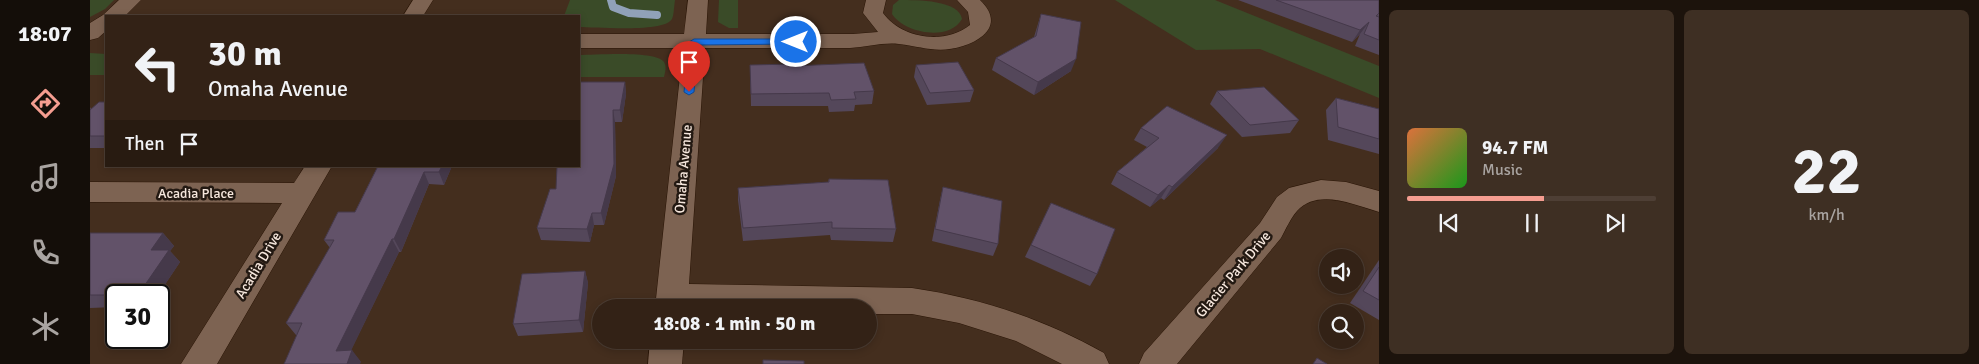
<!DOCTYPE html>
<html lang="en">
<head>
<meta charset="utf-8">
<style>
	body { margin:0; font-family:Signika,sans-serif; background:#3e2f23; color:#f1f3f6; height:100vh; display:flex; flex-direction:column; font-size:19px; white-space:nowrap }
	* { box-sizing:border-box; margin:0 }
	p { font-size:16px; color:#a9a4a1 }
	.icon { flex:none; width:28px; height:28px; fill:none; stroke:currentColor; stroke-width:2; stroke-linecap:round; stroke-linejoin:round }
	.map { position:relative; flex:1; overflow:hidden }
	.drawer { display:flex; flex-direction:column; gap:10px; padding:10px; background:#1c130c; width:600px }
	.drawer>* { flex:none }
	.guide { position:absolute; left:15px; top:15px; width:475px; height:152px; border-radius:0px; box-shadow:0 2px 8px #0003,0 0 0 1px #4e3f35; background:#332216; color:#f1f3f6; overflow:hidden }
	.controls { position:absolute; left:1229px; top:249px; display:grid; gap:10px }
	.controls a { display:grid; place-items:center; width:45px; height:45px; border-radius:50%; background:#332216; box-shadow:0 2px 8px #0003,0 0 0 1px #4e3f35; font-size:25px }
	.speed { position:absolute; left:15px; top:284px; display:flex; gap:10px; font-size:25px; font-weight:700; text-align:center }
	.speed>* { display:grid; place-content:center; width:65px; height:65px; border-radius:50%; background:#332216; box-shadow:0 2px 8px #0003,0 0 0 1px #4e3f35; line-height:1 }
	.speed .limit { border:2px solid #111; border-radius:8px; background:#fff; color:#111 }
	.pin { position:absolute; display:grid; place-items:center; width:42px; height:42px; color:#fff; margin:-51px -21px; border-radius:50% 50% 50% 0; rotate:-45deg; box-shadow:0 0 5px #0007 }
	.pin .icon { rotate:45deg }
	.me { position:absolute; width:55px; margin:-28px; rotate:270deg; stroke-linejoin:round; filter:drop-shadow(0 0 4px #0008) }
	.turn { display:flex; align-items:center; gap:18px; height:105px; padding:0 20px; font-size:22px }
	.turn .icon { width:65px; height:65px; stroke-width:2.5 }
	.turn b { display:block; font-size:35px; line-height:42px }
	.then { display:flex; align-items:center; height:48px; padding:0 20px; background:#0003; gap:10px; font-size:19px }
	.drawer .tile { flex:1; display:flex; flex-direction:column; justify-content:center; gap:8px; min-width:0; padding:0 18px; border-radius:8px; background:#3e2f23 }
	.drawer .dial { align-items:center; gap:0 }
	.dial b { font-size:65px; line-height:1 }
	.song { display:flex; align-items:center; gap:15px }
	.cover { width:60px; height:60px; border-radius:8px; background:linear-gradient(135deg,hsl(20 70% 55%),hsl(120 70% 35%)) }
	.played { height:5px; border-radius:2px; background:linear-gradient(90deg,#f59d90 55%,#4e3f35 55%) }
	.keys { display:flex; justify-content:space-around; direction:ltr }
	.drawer .tiles { flex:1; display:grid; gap:10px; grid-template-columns:repeat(2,1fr) }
	.trip { position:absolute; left:502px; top:299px; width:285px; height:50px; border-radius:25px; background:#332216; box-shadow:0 2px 8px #0003,0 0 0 1px #4e3f35; font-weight:800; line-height:50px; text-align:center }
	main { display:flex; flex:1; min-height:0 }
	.tab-bar { display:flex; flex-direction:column; width:90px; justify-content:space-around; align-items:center; background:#140e09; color:#a9a4a1 }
	.tab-bar .icon { width:35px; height:35px }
	.tab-bar .active { color:#f59d90 }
	.tab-bar b { font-size:22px; color:#f1f3f6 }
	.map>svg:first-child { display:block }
</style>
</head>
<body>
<main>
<nav class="tab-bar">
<b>18:07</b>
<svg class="icon active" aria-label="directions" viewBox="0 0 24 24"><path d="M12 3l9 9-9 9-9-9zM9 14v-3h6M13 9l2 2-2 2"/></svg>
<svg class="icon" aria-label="music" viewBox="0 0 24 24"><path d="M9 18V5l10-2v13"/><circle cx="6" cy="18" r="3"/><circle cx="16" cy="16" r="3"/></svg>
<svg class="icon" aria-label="phone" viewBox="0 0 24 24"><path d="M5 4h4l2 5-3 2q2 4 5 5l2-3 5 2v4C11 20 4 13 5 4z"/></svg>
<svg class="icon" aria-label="climate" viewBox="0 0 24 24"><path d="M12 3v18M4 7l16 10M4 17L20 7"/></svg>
</nav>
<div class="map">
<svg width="1289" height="364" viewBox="0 0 1289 364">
	<rect width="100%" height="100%" fill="#442e1e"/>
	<g fill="#3a4b28">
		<polygon points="0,0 24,0 15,9 0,17"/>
		<path d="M480,0H585C584,6 584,15 582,19C574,33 505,27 489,27V16H474Z"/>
		<polygon points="629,0 648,0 648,28 639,28 628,22"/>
		<path d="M809,0C828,0 869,0 872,19C859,42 814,33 802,14L803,5Z"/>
		<polygon points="1025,0 1125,0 1289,66 1289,98 1170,49 1106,50"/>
		<polygon points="0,53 16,54 16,75 0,75"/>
		<path d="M489,55C505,55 565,50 574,62C577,67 575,72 574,77H489Z"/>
	</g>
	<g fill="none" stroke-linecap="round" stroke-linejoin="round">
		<polyline stroke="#90a1b8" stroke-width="8" points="521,0 523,7 539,13 567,15"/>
		<g stroke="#2a1506" stroke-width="1">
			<g id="minor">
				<polygon points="29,0 51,0 35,16 16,16 16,31 8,38 0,40 0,23 13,15"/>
				<polygon points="323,0 343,0 333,16 313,16"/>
				<path d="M598,0H618L616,34H763L788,32L773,13L776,0H796L793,13C812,39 855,45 880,25L878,12L867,0H890C912,21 898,38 873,46C848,54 834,47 809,44C794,42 776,47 760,48C712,48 663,48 615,48L599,284L822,288C890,298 954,319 1014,353L1019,364H972L926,341L869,323L822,314H779V308H565L593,48H489V34H594Z"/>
				<polygon points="215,166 242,166 127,364 91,364 192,203 0,202 0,182 204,183"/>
				<path d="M1231,180L1256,182L1289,191V212C1264,205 1228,188 1207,211C1200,219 1196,229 1191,238L1087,364H1049L1054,353L1170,223L1187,197L1199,188Z"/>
				<polygon points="560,340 594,340 592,364 558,364"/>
			</g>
		</g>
		<use href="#minor" fill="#7d6352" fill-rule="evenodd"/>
	</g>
	<g fill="#54475a">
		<polygon points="1148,0 1289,0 1289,55 1265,46 1270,34 1262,42"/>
		<polygon points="951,14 981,71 944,95 902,70 906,58 944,37"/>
		<polygon points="660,65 702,66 784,91 782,104 765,105 764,111 739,112 738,106 661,106"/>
		<polygon points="826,65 884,90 880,102 837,105 824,77"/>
		<polygon points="535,82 536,94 532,122 525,122 526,176 514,225 504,225 500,242 451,240 447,228 466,189"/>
		<polygon points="1127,91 1209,120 1200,133 1152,137 1120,104"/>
		<polygon points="1246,98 1289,109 1289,154 1238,140 1236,110"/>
		<polygon points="16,102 16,148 0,148 0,107 1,109"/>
		<polygon points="1051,128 1128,148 1074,200 1071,198 1060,207 1021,184 1027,172 1057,147 1044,140"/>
		<polygon points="288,166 362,166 354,185 339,184 311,252 309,252 261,350 271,362 206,335 196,323 240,248 234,240 265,212"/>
		<polygon points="739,179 806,229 803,242 741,240 740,235 653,241 648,200 648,188 738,182"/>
		<polygon points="853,187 908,244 903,256 842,241 850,200"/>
		<polygon points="961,203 1007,274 1000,286 935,257"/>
		<polygon points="0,233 73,233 84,246 80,251 90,262 68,295 26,295 26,307 0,308"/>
		<polygon points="1289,260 1289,320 1260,303"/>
		<polygon points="495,271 498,283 493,332 428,336 423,324"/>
	</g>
	<g fill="#45394a">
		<polygon points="1279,22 1270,34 1262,42 1270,30"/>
		<polygon points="986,59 981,71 944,95 948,82"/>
		<polygon points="535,82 536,94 532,122 530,110"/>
		<polygon points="523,110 525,122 526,176 514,225 511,213"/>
		<polygon points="1137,135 1128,148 1074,200 1082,187"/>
		<polygon points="352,166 362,166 354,185 349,172"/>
		<polygon points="334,172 339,184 311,252 304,239"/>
		<polygon points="1079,185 1071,198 1060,207 1068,195"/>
		<polygon points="502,213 504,225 500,242 497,229"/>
		<polygon points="73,233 84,246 80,251 90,262 68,295 48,295 61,250"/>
		<polygon points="302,239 309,252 255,363 246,351"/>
		<polygon points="495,271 498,283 493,332 489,320"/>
		<polygon points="262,350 271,362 270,364 257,364"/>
	</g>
	<g fill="#625269" stroke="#45394a">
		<polygon points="1186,0 1289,0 1289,13 1286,16 1289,17 1289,40 1274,34 1279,22 1270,30"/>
		<polygon points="951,14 991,22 986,59 948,82 906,58 946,36"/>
		<polygon points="868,62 884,90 840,93 826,65"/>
		<polygon points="774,63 784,91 764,92 766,99 741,100 739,93 661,94 660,65 702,64 702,66"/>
		<polygon points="489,82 535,82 530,110 523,110 524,164 511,213 502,213 497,229 447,228 460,189 466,189 467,166 489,166"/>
		<polygon points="1174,87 1209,120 1160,125 1127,91"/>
		<polygon points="1246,98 1289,109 1289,139 1248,127"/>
		<polygon points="9,102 16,102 16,136 0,136 0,110"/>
		<polygon points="1077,106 1137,135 1082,187 1079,185 1068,195 1027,172 1069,138 1051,128"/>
		<polygon points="288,166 352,166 349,172 334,172 304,239 302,239 246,351 262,350 257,364 194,364 212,323 196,323 244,240 234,240 248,212 265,212"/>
		<polygon points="739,179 798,180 806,229 742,228 742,222 653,228 648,188 739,182"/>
		<polygon points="853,187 912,201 908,244 845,229"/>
		<polygon points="961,203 1025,229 1007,274 941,245"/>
		<polygon points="0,233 73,233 61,250 79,250 48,295 0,295"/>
		<polygon points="1289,267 1289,300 1273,291"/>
		<polygon points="495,271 489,320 423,324 432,274"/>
		<polygon points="1227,358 1237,364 1223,364"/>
		<polygon points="673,360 714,361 714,364 673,364"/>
	</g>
	<polygon fill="#1a73e8" stroke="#114b97" points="604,39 706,39 711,42 706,44 608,45 604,92 599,95 594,92 599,42"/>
	<g text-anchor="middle" stroke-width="5" stroke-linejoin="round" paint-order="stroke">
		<g font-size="14" fill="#f6e7dd" stroke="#231912">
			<text transform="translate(593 169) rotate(-85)" y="5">Omaha Avenue</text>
			<text x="106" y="198">Acadia Place</text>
			<text transform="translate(168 265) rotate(-59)" y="5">Acadia Drive</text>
			<text transform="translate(1143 274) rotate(-50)" y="5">Glacier Park Drive</text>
		</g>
	</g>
</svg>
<div class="controls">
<a><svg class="icon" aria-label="sound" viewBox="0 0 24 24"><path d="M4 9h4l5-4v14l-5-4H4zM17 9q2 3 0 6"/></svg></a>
<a><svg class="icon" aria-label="search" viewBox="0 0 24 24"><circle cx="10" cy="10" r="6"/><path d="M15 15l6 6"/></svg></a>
</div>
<div class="speed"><div class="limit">30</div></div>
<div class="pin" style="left:599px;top:92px;background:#d93025"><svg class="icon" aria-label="arrive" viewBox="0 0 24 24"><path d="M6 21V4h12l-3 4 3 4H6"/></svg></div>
<svg class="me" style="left:706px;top:42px" viewBox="-20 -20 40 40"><circle r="17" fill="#1a73e8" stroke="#fff" stroke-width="3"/><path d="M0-11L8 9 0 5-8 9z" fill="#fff"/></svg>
<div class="trip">18:08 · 1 min · 50 m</div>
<div class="guide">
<div class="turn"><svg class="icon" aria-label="left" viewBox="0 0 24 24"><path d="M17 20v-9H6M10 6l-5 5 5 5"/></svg><div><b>30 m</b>Omaha Avenue</div></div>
<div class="then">Then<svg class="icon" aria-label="arrive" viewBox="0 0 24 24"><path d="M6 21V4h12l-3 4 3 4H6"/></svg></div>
</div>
</div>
<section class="drawer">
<div class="tiles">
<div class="tile">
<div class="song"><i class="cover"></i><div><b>94.7 FM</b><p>Music</p></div></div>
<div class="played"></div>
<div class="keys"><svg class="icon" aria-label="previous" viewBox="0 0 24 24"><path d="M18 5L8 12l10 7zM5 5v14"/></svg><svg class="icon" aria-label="pause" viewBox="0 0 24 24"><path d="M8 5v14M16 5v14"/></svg><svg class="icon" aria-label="next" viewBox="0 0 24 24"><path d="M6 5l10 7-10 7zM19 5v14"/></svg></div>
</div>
<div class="tile dial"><b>22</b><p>km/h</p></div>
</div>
</section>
</main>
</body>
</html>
